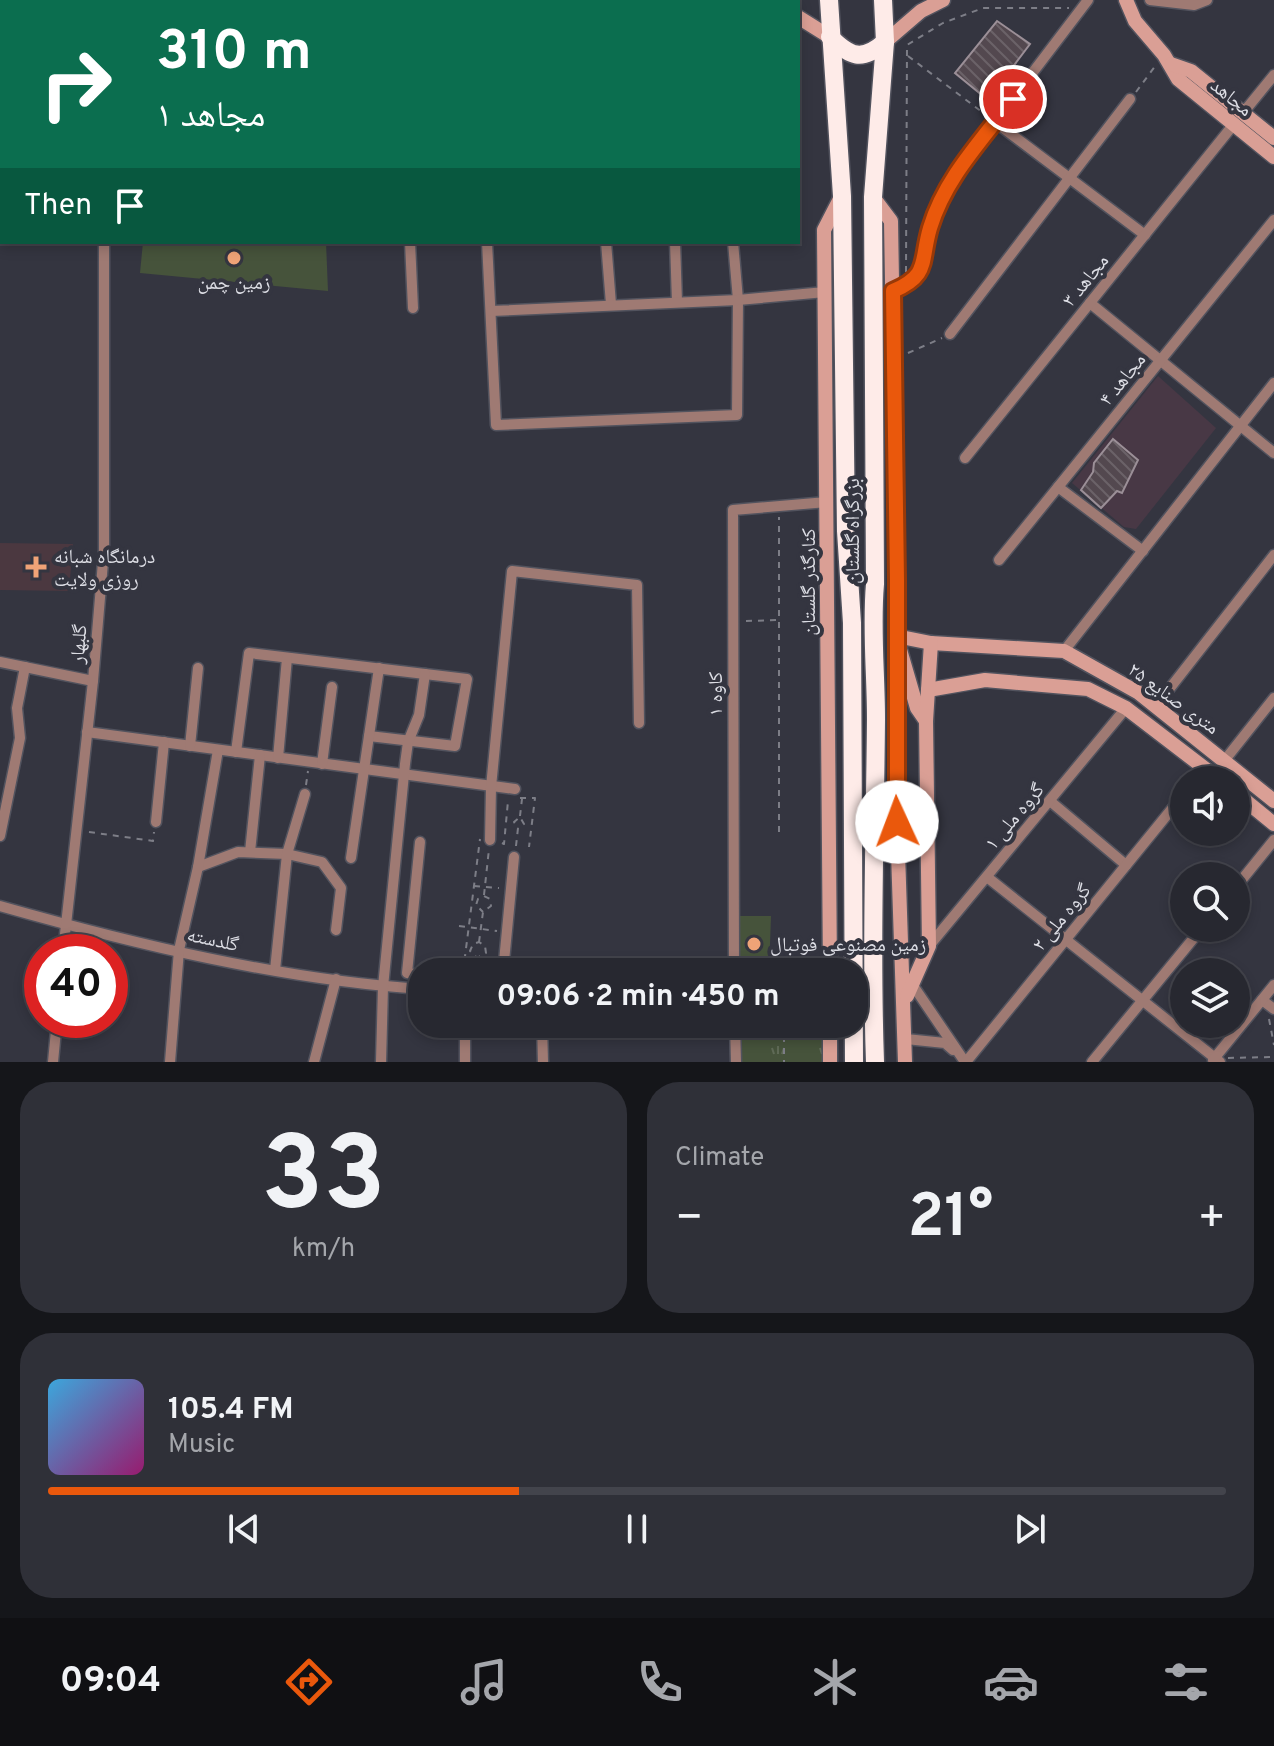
<!DOCTYPE html>
<html lang="en">
<head>
<meta charset="utf-8">
<style>
	body { margin:0; font-family:Overpass,"Noto Naskh Arabic",sans-serif; background:#2f3038; color:#f1f3f6; height:100vh; display:flex; flex-direction:column; font-size:30px; white-space:nowrap }
	* { box-sizing:border-box; margin:0 }
	p { font-size:26px; color:#a4a6ab }
	.icon { flex:none; width:44px; height:44px; fill:none; stroke:currentColor; stroke-width:2; stroke-linecap:round; stroke-linejoin:round }
	.map { position:relative; height:1062px; overflow:hidden }
	.side { display:flex; flex-direction:column; gap:20px; padding:20px; background:#15161a; flex:1 }
	.side>* { flex:none }
	.banner { position:absolute; left:0px; top:0px; width:800px; height:244px; box-shadow:0 4px 12px #0003,0 0 0 2px #43444c; background:#0b6e4f; color:#fff; overflow:hidden }
	.tools { position:absolute; left:1170px; top:766px; display:grid; gap:16px }
	.tools a { display:grid; place-items:center; width:80px; height:80px; border-radius:50%; background:#272830; box-shadow:0 4px 12px #0003,0 0 0 2px #43444c; font-size:40px }
	.speed { position:absolute; left:24px; top:934px; display:flex; gap:16px; font-size:40px; font-weight:700; text-align:center }
	.speed>* { display:grid; place-content:center; width:104px; height:104px; border-radius:50%; background:#272830; box-shadow:0 4px 12px #0003,0 0 0 2px #43444c; line-height:1 }
	.speed .limit { border:12px solid #d22; background:#fff; color:#111 }
	.pin { position:absolute; display:grid; place-items:center; width:68px; height:68px; color:#fff; margin:-34px; border:4px solid #fff; border-radius:50%; box-shadow:0 2px 8px #0007 }
	.me { position:absolute; width:88px; margin:-44px; rotate:358deg; stroke-linejoin:round; filter:drop-shadow(0 0 6px #0008) }
	.turn { display:flex; align-items:center; gap:28px; height:168px; padding:0 24px; font-size:36px }
	.turn .icon { width:104px; height:104px; stroke-width:2.5 }
	.turn b { display:block; font-size:56px; line-height:68px }
	.then { display:flex; align-items:center; height:76px; padding:0 24px; background:#0003; gap:16px; font-size:30px }
	.big { font-size:60px; font-weight:700; line-height:1.1 }
	.side .widget { flex:1; display:flex; flex-direction:column; justify-content:center; gap:12px; min-width:0; padding:0 28px; border-radius:32px; background:#2f3038 }
	.side .dial { align-items:center; gap:0 }
	.dial b { font-size:104px; line-height:1 }
	.song { display:flex; align-items:center; gap:24px }
	.cover { width:96px; height:96px; border-radius:12px; background:linear-gradient(135deg,hsl(200 70% 55%),hsl(320 70% 35%)) }
	.played { height:8px; border-radius:4px; background:linear-gradient(90deg,#ea580c 40%,#43444c 40%) }
	.keys { display:flex; justify-content:space-around; direction:ltr }
	.heat { display:flex; justify-content:space-between; align-items:center; font-size:44px; direction:ltr }
	.side .tiles { flex:1; display:grid; gap:20px; grid-template-columns:1fr 1fr }
	.widget:last-child { grid-column:span 2 }
	.trip { position:absolute; left:408px; top:958px; width:460px; height:80px; border-radius:32px; background:#272830; box-shadow:0 4px 12px #0003,0 0 0 2px #43444c; font-weight:700; line-height:80px; text-align:center }
	.tab-bar { display:flex; height:128px; justify-content:space-around; align-items:center; background:#101013; color:#a4a6ab }
	.tab-bar .icon { width:56px; height:56px }
	.tab-bar .active { color:#ea580c }
	.tab-bar b { font-size:36px; color:#f1f3f6 }
	.map>svg:first-child { display:block }
</style>
</head>
<body>
<div class="map">
<svg width="1274" height="1062" viewBox="0 0 1274 1062">
	<defs>
		<pattern id="park-tufts" width="24" height="20" patternUnits="userSpaceOnUse" patternTransform="scale(2)"><rect width="24" height="20" fill="#46533b"/><path d="M3 7l-1-3M5 7V3M7 7l1-3M15 17l-1-3M17 17v-4M19 17l1-3" fill="none" stroke="#606b57"/></pattern>
		<pattern id="building-back-hatch" width="6" height="6" patternUnits="userSpaceOnUse" patternTransform="scale(2)"><rect width="6" height="6" fill="#53484f"/><path d="M-1 5l2 2M0 0l6 6M5-1l2 2" fill="none" stroke="#6b6268"/></pattern>
	</defs>
	<rect width="100%" height="100%" fill="#343540"/>
	<polygon fill="#483845" points="1158,376 1216,428 1136,529 1124,527 1072,483"/>
	<polygon fill="#4b3840" points="0,543 73,544 69,591 0,590"/>
	<g fill="#46533b">
		<polygon points="143,242 326,242 328,291 140,273"/>
		<polygon points="740,916 771,916 769,972 737,972"/>
	</g>
	<polygon fill="url(#park-tufts)" points="734,1024 830,1024 831,1062 735,1062"/>
	<g fill="url(#building-back-hatch)" stroke="#9b8f97" stroke-width="2">
		<polygon points="997,21 1030,44 988,100 955,73"/>
		<polygon points="1113,439 1138,460 1122,493 1117,491 1101,508 1081,490 1093,472 1094,463"/>
	</g>
	<g fill="none" stroke-linecap="round" stroke-linejoin="round">
		<g stroke="#52535e" stroke-width="13">
			<g id="street">
				<polyline points="34,0 34,2"/>
				<polyline points="105,0 105,2"/>
				<polyline points="239,0 239,2"/>
				<polyline points="293,0 293,2"/>
				<polyline points="355,0 355,2"/>
				<polyline points="1150,0 1194,5 1207,0"/>
				<polyline points="179,2 179,0"/>
				<polyline points="0,26 2,26"/>
				<polyline points="1243,113 1274,75"/>
				<polyline points="995,122 1145,235"/>
				<polyline points="410,242 413,308"/>
				<polyline points="487,242 496,425 737,415 738,300 733,242"/>
				<polyline points="606,242 611,304"/>
				<polyline points="675,242 677,302"/>
				<polyline points="893,291 912,283 922,269 930,227 947,185 1088,0"/>
				<polyline points="1090,303 1274,453"/>
				<polyline points="491,311 738,300 825,292"/>
				<polyline points="950,334 1130,99"/>
				<polyline points="965,458 1234,124"/>
				<polyline points="1058,487 1143,551"/>
				<polyline points="999,560 1274,220"/>
				<polyline points="1064,651 1274,383"/>
				<polyline points="0,662 93,681"/>
				<polyline points="1156,706 1274,555"/>
				<polyline points="87,732 515,789"/>
				<polyline points="190,746 198,668"/>
				<polyline points="236,752 249,653 467,679 455,746 369,736"/>
				<polyline points="278,758 287,658"/>
				<polyline points="1224,761 1274,698"/>
				<polyline points="322,764 332,687"/>
				<polyline points="1195,780 1205,768"/>
				<polyline points="1050,801 1126,865"/>
				<polyline points="156,822 164,742"/>
				<polyline points="0,836 20,738 17,708 25,667"/>
				<polyline points="490,840 491,787 512,571 637,585 639,723"/>
				<polyline points="420,842 407,973 422,975"/>
				<polyline points="250,852 260,755"/>
				<polyline points="351,858 379,668"/>
				<polyline points="198,867 238,852 287,854 322,862 341,888 336,930"/>
				<polyline points="987,877 1220,1062"/>
				<polyline points="1236,887 1274,840"/>
				<path d="M0,906C134,944 283,980 422,989"/>
				<polyline points="929,946 1126,708"/>
				<polyline points="63,952 93,681 104,550 104,242"/>
				<polyline points="275,970 287,854 305,794"/>
				<polyline points="503,972 514,857"/>
				<polyline points="734,972 733,510 827,502"/>
				<polyline points="910,981 965,1062"/>
				<polyline points="1262,1000 1274,1009"/>
				<polyline points="465,1024 465,1062"/>
				<polyline points="542,1024 543,1062"/>
				<polyline points="735,1024 736,1062"/>
				<polyline points="906,1039 945,1043 953,1050"/>
				<polyline points="1213,1060 1274,985"/>
				<polyline points="53,1062 57,1020"/>
				<polyline points="170,1062 179,950 198,867 218,750"/>
				<polyline points="314,1062 336,979"/>
				<polyline points="381,1062 383,987 405,764 408,742 419,715 425,674"/>
				<polyline points="966,1062 1184,794"/>
				<polyline points="1092,1062 1202,928"/>
			</g>
		</g>
		<g stroke="#52535e" stroke-width="17">
			<g id="secondary">
				<polyline points="589,0 681,2"/>
				<polyline points="1126,0 1135,21 1164,55 1178,79 1274,157"/>
				<polyline points="798,17 830,37"/>
				<polyline points="885,42 921,11 943,0"/>
				<polyline points="1171,64 1191,71 1274,138"/>
				<polyline points="873,197 891,221 897,580 896,793 905,1062"/>
				<polyline points="928,690 985,680 1088,689 1126,708 1220,780"/>
				<polyline points="926,721 917,708 896,636 931,643 1064,651 1139,693 1274,801"/>
				<polyline points="1236,793 1274,824"/>
				<polyline points="830,972 824,230 841,197"/>
				<polyline points="907,996 929,946 926,721 931,643"/>
				<polyline points="830,1024 830,1062"/>
			</g>
		</g>
		<g stroke="#52535e" stroke-width="21">
			<g id="highway">
				<polyline points="829,0 842,196 846,531 852,623 854,1062"/>
				<path d="M830,37C850,57 862,62 885,42"/>
				<path d="M875,1062C871,947 875,833 876,719C876,673 871,629 875,584L873,197L885,42L883,0"/>
			</g>
		</g>
		<g stroke="#7d7e87" stroke-width="2" stroke-dasharray="6 6" stroke-linecap="butt">
			<polyline points="406,2 406,0"/>
			<polyline points="464,2 464,0"/>
			<polyline points="522,2 522,0"/>
			<polyline points="574,2 574,0"/>
			<polyline points="908,56 986,115"/>
			<polyline points="1136,92 1156,65"/>
			<polyline points="0,216 2,217"/>
			<polyline points="906,272 907,45 943,23 983,8 1069,8"/>
			<polyline points="908,353 942,338"/>
			<polyline points="746,621 779,620"/>
			<polyline points="306,785 308,771"/>
			<polyline points="520,798 535,798 529,847"/>
			<polyline points="520,816 522,799"/>
			<polyline points="89,832 153,841 154,832"/>
			<polyline points="779,832 779,517"/>
			<polyline points="502,843 504,844 508,801"/>
			<polyline points="516,846 518,828 514,822 520,817 524,824 518,828"/>
			<polyline points="474,886 499,888"/>
			<polyline points="484,895 489,849"/>
			<polyline points="459,926 497,931"/>
			<polyline points="479,942 483,912 491,906 490,899 484,896 478,899 476,905 483,912"/>
			<polyline points="463,972 480,839"/>
			<polyline points="474,972 477,958 486,953 485,946 479,942 473,944 470,951 477,958"/>
			<polyline points="1269,1019 1274,1045"/>
			<polyline points="784,1024 784,1062"/>
			<polyline points="1228,1058 1274,1057"/>
		</g>
		<use href="#street" stroke="#9f7a73" stroke-width="10"/>
		<use href="#secondary" stroke="#da9f95" stroke-width="14"/>
		<use href="#highway" stroke="#feebe8" stroke-width="18"/>
	</g>
	<g fill="none" stroke-linecap="round" stroke-linejoin="round">
		<g stroke="#983908" stroke-width="20">
			<path id="route" d="M897,822V580L893,291C930,275 920,262 930,228C945,178 982,140 1013,99"/>
		</g>
		<use href="#route" stroke="#ea580c" stroke-width="14"/>
	</g>
	<g fill="#efa377" stroke="#343540" stroke-width="3">
		<circle cx="234" cy="258" r="8"/>
		<path d="M32 555h8v8h8v8h-8v8h-8v-8h-8v-8h8z"/>
		<circle cx="754" cy="944" r="8"/>
	</g>
	<g text-anchor="middle" stroke-width="8" stroke-linejoin="round" paint-order="stroke">
		<g font-size="20" fill="#dcdde4" stroke="#343540">
			<text transform="translate(1232 97) rotate(39)" y="7">مجاهد</text>
			<text transform="translate(1085 280) rotate(-51)" y="7">مجاهد ۳</text>
			<text transform="translate(1122 379) rotate(-51)" y="7">مجاهد ۴</text>
			<text transform="translate(852 531) rotate(-90)" y="7">بزرگراه گلستان</text>
			<text transform="translate(808 582) rotate(-90)" y="7">کنارگذر گلستان</text>
			<text transform="translate(78 644) rotate(-85)" y="7">گلبهار</text>
			<text transform="translate(715 694) rotate(-90)" y="7">کاوه ۱</text>
			<text transform="translate(1174 698) rotate(36)" y="7">۲۵ متری صنایع</text>
			<text transform="translate(1014 816) rotate(-50)" y="7">گروه ملی ۱</text>
			<text transform="translate(1061 917) rotate(-51)" y="7">گروه ملی ۲</text>
			<text transform="translate(213 939) rotate(12)" y="7">گلدسته</text>
		</g>
		<g font-size="20" fill="#dcdde4" stroke="#343540" text-anchor="start">
			<text x="234" y="289" text-anchor="middle">زمین چمن</text>
			<text x="54" y="563">درمانگاه شبانه<tspan x="54" dy="23">روزی ولایت</tspan></text>
			<text x="770" y="951">زمین مصنوعی فوتبال</text>
		</g>
	</g>
</svg>
<div class="tools">
<a><svg class="icon" aria-label="sound" viewBox="0 0 24 24"><path d="M4 9h4l5-4v14l-5-4H4zM17 9q2 3 0 6"/></svg></a>
<a><svg class="icon" aria-label="search" viewBox="0 0 24 24"><circle cx="10" cy="10" r="6"/><path d="M15 15l6 6"/></svg></a>
<a><svg class="icon" aria-label="layers" viewBox="0 0 24 24"><path d="M12 4l9 5-9 5-9-5zM3 14l9 5 9-5"/></svg></a>
</div>
<div class="speed"><div class="limit">40</div></div>
<div class="pin" style="left:1013px;top:99px;background:#d93025"><svg class="icon" aria-label="arrive" viewBox="0 0 24 24"><path d="M6 21V4h12l-3 4 3 4H6"/></svg></div>
<svg class="me" style="left:897px;top:822px" viewBox="-20 -20 40 40"><circle r="19" fill="#fff"/><path d="M0-13L10 11 0 6-10 11z" fill="#ea580c"/></svg>
<div class="trip">09:06 · 2 min · 450 m</div>
<div class="banner">
<div class="turn"><svg class="icon" aria-label="right" viewBox="0 0 24 24"><path d="M7 20v-9h11M14 6l5 5-5 5"/></svg><div><b>310 m</b>۱ مجاهد</div></div>
<div class="then">Then<svg class="icon" aria-label="arrive" viewBox="0 0 24 24"><path d="M6 21V4h12l-3 4 3 4H6"/></svg></div>
</div>
</div>
<section class="side">
<div class="tiles">
<div class="widget dial"><b>33</b><p>km/h</p></div>
<div class="widget"><p>Climate</p>
<div class="heat"><a>−</a><b class="big">21°</b><a>+</a></div>
</div>
<div class="widget">
<div class="song"><i class="cover"></i><div><b>105.4 FM</b><p>Music</p></div></div>
<div class="played"></div>
<div class="keys"><svg class="icon" aria-label="previous" viewBox="0 0 24 24"><path d="M18 5L8 12l10 7zM5 5v14"/></svg><svg class="icon" aria-label="pause" viewBox="0 0 24 24"><path d="M8 5v14M16 5v14"/></svg><svg class="icon" aria-label="next" viewBox="0 0 24 24"><path d="M6 5l10 7-10 7zM19 5v14"/></svg></div>
</div>
</div>
</section>
<nav class="tab-bar">
<b>09:04</b>
<svg class="icon active" aria-label="directions" viewBox="0 0 24 24"><path d="M12 3l9 9-9 9-9-9zM9 14v-3h6M13 9l2 2-2 2"/></svg>
<svg class="icon" aria-label="music" viewBox="0 0 24 24"><path d="M9 18V5l10-2v13"/><circle cx="6" cy="18" r="3"/><circle cx="16" cy="16" r="3"/></svg>
<svg class="icon" aria-label="phone" viewBox="0 0 24 24"><path d="M5 4h4l2 5-3 2q2 4 5 5l2-3 5 2v4C11 20 4 13 5 4z"/></svg>
<svg class="icon" aria-label="climate" viewBox="0 0 24 24"><path d="M12 3v18M4 7l16 10M4 17L20 7"/></svg>
<svg class="icon" aria-label="car" viewBox="0 0 24 24"><path d="M5 17H2v-5l4-1 3-4h7l3 4 3 1v5h-3M9 17h6M6 11h13"/><circle cx="7" cy="17" r="2"/><circle cx="17" cy="17" r="2"/></svg>
<svg class="icon" aria-label="filters" viewBox="0 0 24 24"><path d="M4 7h16M4 17h16"/><circle cx="9" cy="7" r="2"/><circle cx="15" cy="17" r="2"/></svg>
</nav>
</body>
</html>
